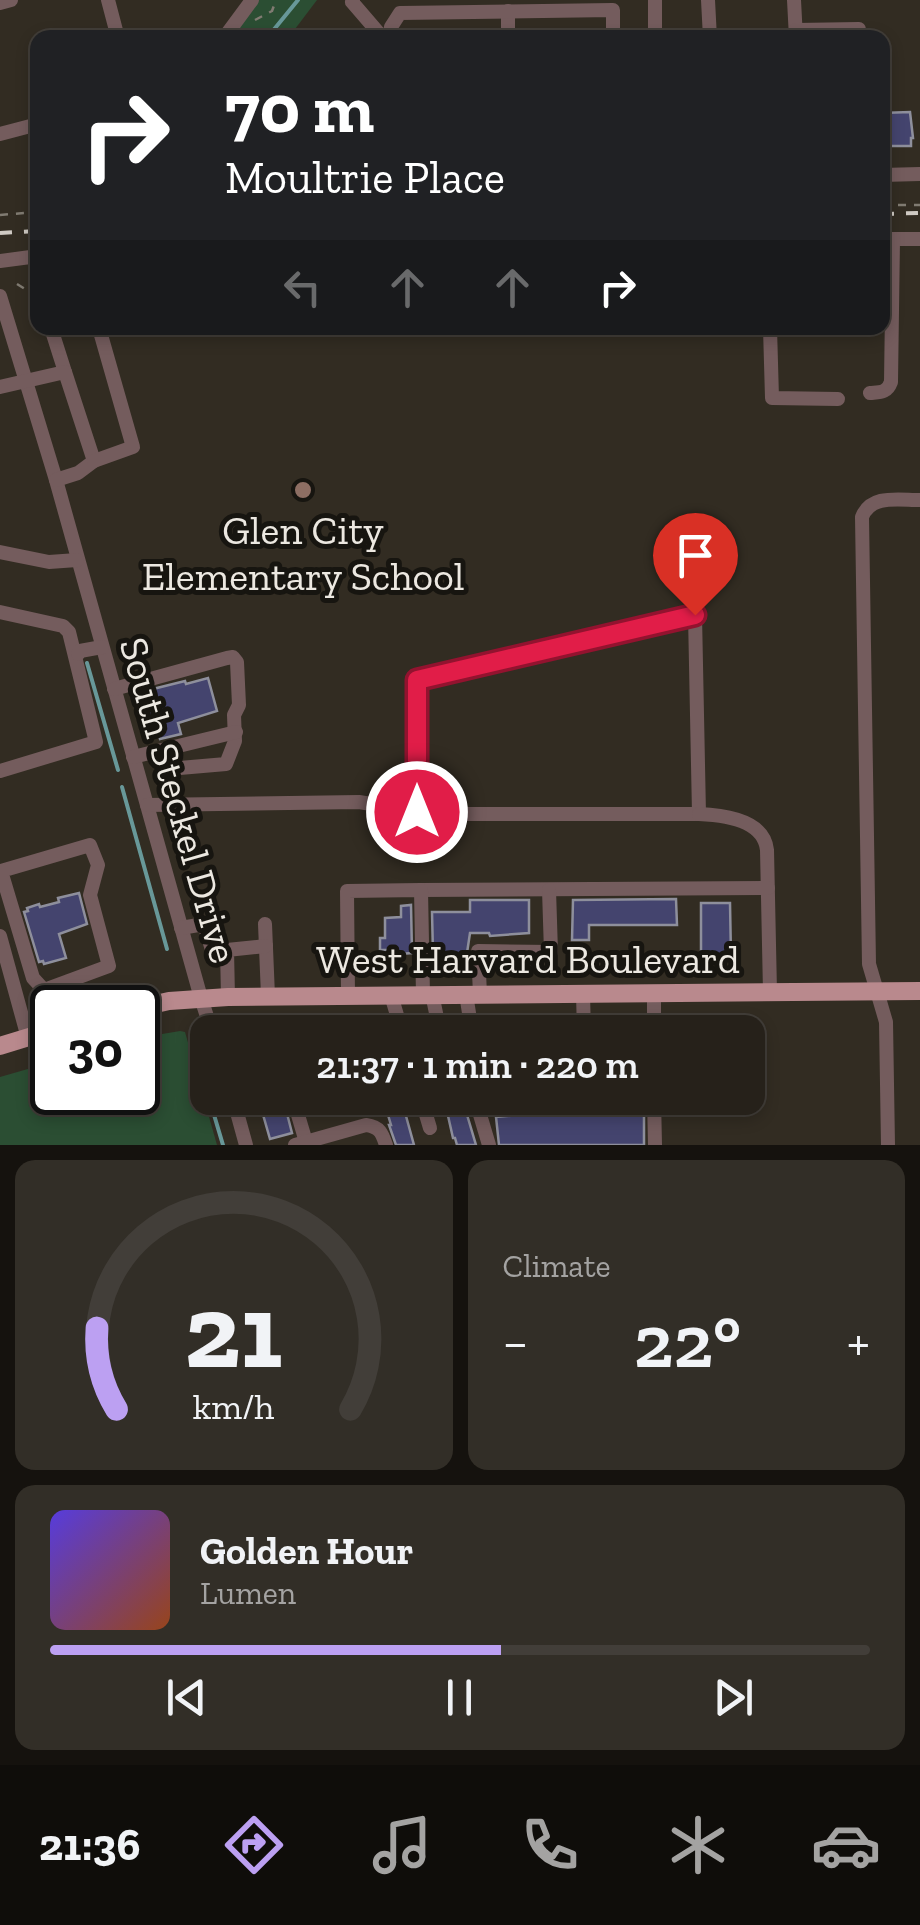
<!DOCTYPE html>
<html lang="en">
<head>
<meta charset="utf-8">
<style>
	body { margin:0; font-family:"Zilla Slab",serif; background:#322e27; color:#f1f3f6; height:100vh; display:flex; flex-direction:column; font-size:38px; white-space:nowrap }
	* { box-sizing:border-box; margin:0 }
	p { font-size:32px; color:#a4a3a2 }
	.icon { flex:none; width:55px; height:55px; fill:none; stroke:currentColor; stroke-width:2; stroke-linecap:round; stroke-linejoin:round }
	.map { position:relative; height:1145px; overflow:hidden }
	.panel { display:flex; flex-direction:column; gap:15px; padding:15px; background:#15120e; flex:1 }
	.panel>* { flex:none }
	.guide { position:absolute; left:30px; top:30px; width:860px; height:305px; border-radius:20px; box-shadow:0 5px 15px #0003,0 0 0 2px #423e39; background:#202124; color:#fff; overflow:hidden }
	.speed { position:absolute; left:30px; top:985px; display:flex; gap:20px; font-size:50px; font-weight:700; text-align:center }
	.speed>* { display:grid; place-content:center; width:130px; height:130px; border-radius:50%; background:#26211a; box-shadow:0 5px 15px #0003,0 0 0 2px #423e39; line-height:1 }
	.speed .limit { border:5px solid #111; border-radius:15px; background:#fff; color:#111 }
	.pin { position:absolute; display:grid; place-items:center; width:85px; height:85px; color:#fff; margin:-102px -42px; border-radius:50% 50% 50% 0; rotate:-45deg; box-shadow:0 0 10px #0007 }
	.pin .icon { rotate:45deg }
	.me { position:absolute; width:110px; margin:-55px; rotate:0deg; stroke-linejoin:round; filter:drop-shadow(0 0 8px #0008) }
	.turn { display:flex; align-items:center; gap:35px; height:210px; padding:0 30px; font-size:45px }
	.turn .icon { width:130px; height:130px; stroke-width:2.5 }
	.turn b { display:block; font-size:70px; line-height:85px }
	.lanes { display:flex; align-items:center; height:95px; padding:0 30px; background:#0003; justify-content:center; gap:50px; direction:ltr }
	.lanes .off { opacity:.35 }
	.big { font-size:75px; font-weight:600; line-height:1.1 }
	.panel .widget { flex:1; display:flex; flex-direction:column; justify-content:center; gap:15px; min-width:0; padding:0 35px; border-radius:20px; background:#322e27 }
	.panel .dial { align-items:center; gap:0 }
	.dial svg { height:260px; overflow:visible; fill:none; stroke:#423e39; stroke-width:7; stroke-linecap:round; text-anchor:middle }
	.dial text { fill:#f1f3f6; stroke:none }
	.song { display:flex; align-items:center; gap:30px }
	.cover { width:120px; height:120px; border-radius:15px; background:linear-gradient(135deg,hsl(250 70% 55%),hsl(20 70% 35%)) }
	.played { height:10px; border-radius:5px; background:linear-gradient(90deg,#bca0f2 55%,#423e39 55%) }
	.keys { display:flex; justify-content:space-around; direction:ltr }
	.heat { display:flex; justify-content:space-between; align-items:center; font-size:55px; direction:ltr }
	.panel .tiles { flex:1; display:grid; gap:15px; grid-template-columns:1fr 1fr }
	.widget:last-child { grid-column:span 2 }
	.trip { position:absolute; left:190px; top:1015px; width:575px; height:100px; border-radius:20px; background:#26211a; box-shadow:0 5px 15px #0003,0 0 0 2px #423e39; font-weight:600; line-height:100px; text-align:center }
	.menu { display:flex; height:160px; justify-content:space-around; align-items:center; background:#0f0d0a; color:#a4a3a2 }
	.menu .icon { width:70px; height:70px }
	.menu .active { color:#bca0f2 }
	.menu b { font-size:45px; color:#f1f3f6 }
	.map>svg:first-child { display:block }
</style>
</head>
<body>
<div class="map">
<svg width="920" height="1145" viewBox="0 0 920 1145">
	<rect width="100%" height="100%" fill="#322c22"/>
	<g fill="#2b4e33">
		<polygon points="259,0 317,0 289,37 231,38"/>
		<polygon points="180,1031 185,1032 217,1145 0,1145 0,1077 52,1062 52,1092 138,1092 138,1038"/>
	</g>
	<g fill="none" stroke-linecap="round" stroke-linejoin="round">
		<g stroke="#689899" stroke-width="4">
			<polyline points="267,38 298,0"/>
			<polyline points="87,663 118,770"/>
			<polyline points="122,787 167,949"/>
			<polyline points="194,1046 208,1092"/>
			<polyline points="209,1098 223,1145"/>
		</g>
	</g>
	<g fill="#44446e" stroke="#8e8f9c" stroke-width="2.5">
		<polygon points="910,112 913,138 911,138 911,146 882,146 882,113"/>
		<polygon points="208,678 217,711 178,723 181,734 160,739 157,730 151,732 141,697 154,693 153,689 185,681 186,684"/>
		<polygon points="79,893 87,924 59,934 66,958 44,964 43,961 39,962 24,912 28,911 27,908 39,904 40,907 59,902 58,898"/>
		<polygon points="676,899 677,925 589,925 589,940 572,940 573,900"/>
		<polygon points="470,900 529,900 529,933 490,936 489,933 470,933 467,953 433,954 432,912 470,912"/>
		<polygon points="701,903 730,903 731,957 701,957"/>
		<polygon points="411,905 412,953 386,955 386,950 380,950 380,938 385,938 385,918 401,917 401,906"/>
		<polygon points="643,1022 643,1032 606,1032 606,1023"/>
		<polygon points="261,1098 283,1098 292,1133 270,1139 260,1104 263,1103"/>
		<polygon points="383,1098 401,1098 414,1145 396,1145 389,1125 391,1125"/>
		<polygon points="444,1098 462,1098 476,1145 457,1145 455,1138 453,1138"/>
		<polygon points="644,1105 644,1145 499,1145 496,1117"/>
	</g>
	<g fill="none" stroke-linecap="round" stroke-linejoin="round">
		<g stroke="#807b72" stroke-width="2.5" stroke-dasharray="8 8" stroke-linecap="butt">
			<polyline points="255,20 272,11 276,0"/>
			<polyline points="882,205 920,205"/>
			<polyline points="0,215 38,212"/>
			<polyline points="17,284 38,297"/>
		</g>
		<g stroke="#745c5d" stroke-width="14">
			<polyline points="108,0 118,38"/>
			<polyline points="353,0 352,2 383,38"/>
			<polyline points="655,0 655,38"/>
			<polyline points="708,0 710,38"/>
			<polyline points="794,0 796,38"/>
			<polyline points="0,3 11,0"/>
			<polyline points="508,11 508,38"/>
			<polyline points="796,30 859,29"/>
			<polyline points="224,38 252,0"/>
			<polyline points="389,38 391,27 400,13 613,10 613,38"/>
			<polyline points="0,134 38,124"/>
			<polyline points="882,175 920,174"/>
			<polyline points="882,239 920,239"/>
			<polyline points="0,261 38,256"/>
			<polyline points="0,296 56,480 201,998 212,1032"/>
			<polyline points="51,328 65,372"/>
			<polyline points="770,328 772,398 838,399"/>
			<polyline points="0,387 65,372 94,461 78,473 56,480"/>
			<path d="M870,393C880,392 887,393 891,382L893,239"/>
			<polyline points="94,461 133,447 99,328"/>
			<polyline points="0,552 49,562 77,560"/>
			<polyline points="0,612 63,626 69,632 96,742 0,771"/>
			<polyline points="78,654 80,651 102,647"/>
			<polyline points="114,689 227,658 233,657 237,662 239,705 234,715 235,741 226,764 168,769 158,752"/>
			<polyline points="133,757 236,732"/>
			<polyline points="147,805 359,802 433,814 699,814 695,615 417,680 417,811"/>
			<path d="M699,814C724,815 764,820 767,850L770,992"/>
			<polyline points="421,890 768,888"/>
			<polyline points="265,924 268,996"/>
			<polyline points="181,928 204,924 213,953"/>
			<polyline points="0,936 28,1038"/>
			<polyline points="44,990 109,966 90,895 98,865 90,845 1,871 33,978 44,990 52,1022"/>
			<polyline points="654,993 654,1032"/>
			<polyline points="432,994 440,1032"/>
			<polyline points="466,994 472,1032"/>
			<polyline points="480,994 478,951 551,952 549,890"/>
			<polyline points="583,994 584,1032"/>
			<polyline points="348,995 347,891 421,890 423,995"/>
			<polyline points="391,995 402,1032"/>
			<polyline points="228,997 227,950 266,946"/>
			<polyline points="472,1032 552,1032"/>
			<polyline points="233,1098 246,1145"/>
			<polyline points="293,1098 306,1142"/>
			<polyline points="421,1098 430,1128"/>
			<polyline points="482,1098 478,1108 489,1145"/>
			<polyline points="654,1098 655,1145"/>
			<path d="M295,1145L366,1125C380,1127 382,1133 386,1145"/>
			<path d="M888,1145L886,1022L869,964L862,517C871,494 898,500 920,500"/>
		</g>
		<g stroke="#b9898d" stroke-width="18">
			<polyline points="138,1008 169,1001 228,997 920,991"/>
			<polyline points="0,1046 52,1030"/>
		</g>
		<g stroke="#cfcac3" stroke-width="4" stroke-dasharray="12 12" stroke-linecap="butt">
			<polyline points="882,214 920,213"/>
			<polyline points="0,233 38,231"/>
		</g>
	</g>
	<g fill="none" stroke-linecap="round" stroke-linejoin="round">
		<g stroke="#92132f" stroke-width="25">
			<polyline id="route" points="417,812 417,680 695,615"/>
		</g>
		<use href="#route" stroke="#e11d48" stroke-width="18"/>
	</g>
	<circle fill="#8d6e63" stroke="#171510" stroke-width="4" cx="303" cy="490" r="10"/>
	<g text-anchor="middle" stroke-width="10" stroke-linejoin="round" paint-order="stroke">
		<g font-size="40" fill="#ece8e1" stroke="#171510">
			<text x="303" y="544">Glen City<tspan x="303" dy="46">Elementary School</tspan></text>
		</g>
		<g font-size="40" fill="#ece8e1" stroke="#171510">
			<text transform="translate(179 800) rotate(74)" y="14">South Steckel Drive</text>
			<text x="528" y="973">West Harvard Boulevard</text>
		</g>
	</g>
</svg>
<div class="speed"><div class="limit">30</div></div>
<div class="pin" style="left:695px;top:615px;background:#d93025"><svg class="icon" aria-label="arrive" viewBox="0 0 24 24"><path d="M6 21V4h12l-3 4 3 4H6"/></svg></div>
<svg class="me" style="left:417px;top:812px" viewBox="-20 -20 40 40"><circle r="17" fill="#e11d48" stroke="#fff" stroke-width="3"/><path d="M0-11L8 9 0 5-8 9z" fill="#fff"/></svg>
<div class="trip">21:37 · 1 min · 220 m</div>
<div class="guide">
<div class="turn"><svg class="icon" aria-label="right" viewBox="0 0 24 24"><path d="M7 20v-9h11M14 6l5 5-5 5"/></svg><div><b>70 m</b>Moultrie Place</div></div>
<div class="lanes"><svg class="icon off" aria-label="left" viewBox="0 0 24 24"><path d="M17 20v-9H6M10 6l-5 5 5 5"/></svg><svg class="icon off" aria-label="ahead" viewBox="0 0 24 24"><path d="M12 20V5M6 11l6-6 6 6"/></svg><svg class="icon off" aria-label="ahead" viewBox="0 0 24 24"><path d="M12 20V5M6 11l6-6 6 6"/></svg><svg class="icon" aria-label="right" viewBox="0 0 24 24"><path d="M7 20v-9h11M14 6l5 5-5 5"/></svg></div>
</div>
</div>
<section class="panel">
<div class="tiles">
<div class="widget dial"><svg viewBox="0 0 100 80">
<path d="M14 69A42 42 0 1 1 86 69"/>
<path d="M14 69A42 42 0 0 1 8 44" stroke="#bca0f2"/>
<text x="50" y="56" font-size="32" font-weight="700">21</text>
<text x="50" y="72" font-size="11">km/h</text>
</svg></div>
<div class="widget"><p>Climate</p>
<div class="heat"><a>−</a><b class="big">22°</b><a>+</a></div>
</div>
<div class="widget">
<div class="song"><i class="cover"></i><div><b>Golden Hour</b><p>Lumen</p></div></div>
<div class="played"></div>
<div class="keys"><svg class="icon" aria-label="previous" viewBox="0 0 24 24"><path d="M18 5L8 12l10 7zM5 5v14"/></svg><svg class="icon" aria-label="pause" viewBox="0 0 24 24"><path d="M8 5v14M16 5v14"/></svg><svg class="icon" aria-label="next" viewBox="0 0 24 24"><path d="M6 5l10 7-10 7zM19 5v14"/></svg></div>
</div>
</div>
</section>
<nav class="menu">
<b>21:36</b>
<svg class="icon active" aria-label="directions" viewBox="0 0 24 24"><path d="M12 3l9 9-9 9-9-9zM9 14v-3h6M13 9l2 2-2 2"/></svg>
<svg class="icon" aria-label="music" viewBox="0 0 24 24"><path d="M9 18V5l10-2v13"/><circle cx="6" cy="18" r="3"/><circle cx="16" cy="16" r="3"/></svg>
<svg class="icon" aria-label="phone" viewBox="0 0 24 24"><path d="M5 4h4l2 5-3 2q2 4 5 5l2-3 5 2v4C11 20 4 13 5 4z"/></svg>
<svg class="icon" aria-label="climate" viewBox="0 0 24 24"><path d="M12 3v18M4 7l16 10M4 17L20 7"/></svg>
<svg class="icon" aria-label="car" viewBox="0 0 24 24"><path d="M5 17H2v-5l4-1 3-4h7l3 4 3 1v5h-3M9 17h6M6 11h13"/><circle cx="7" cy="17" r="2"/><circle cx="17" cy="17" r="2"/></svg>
</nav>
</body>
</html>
